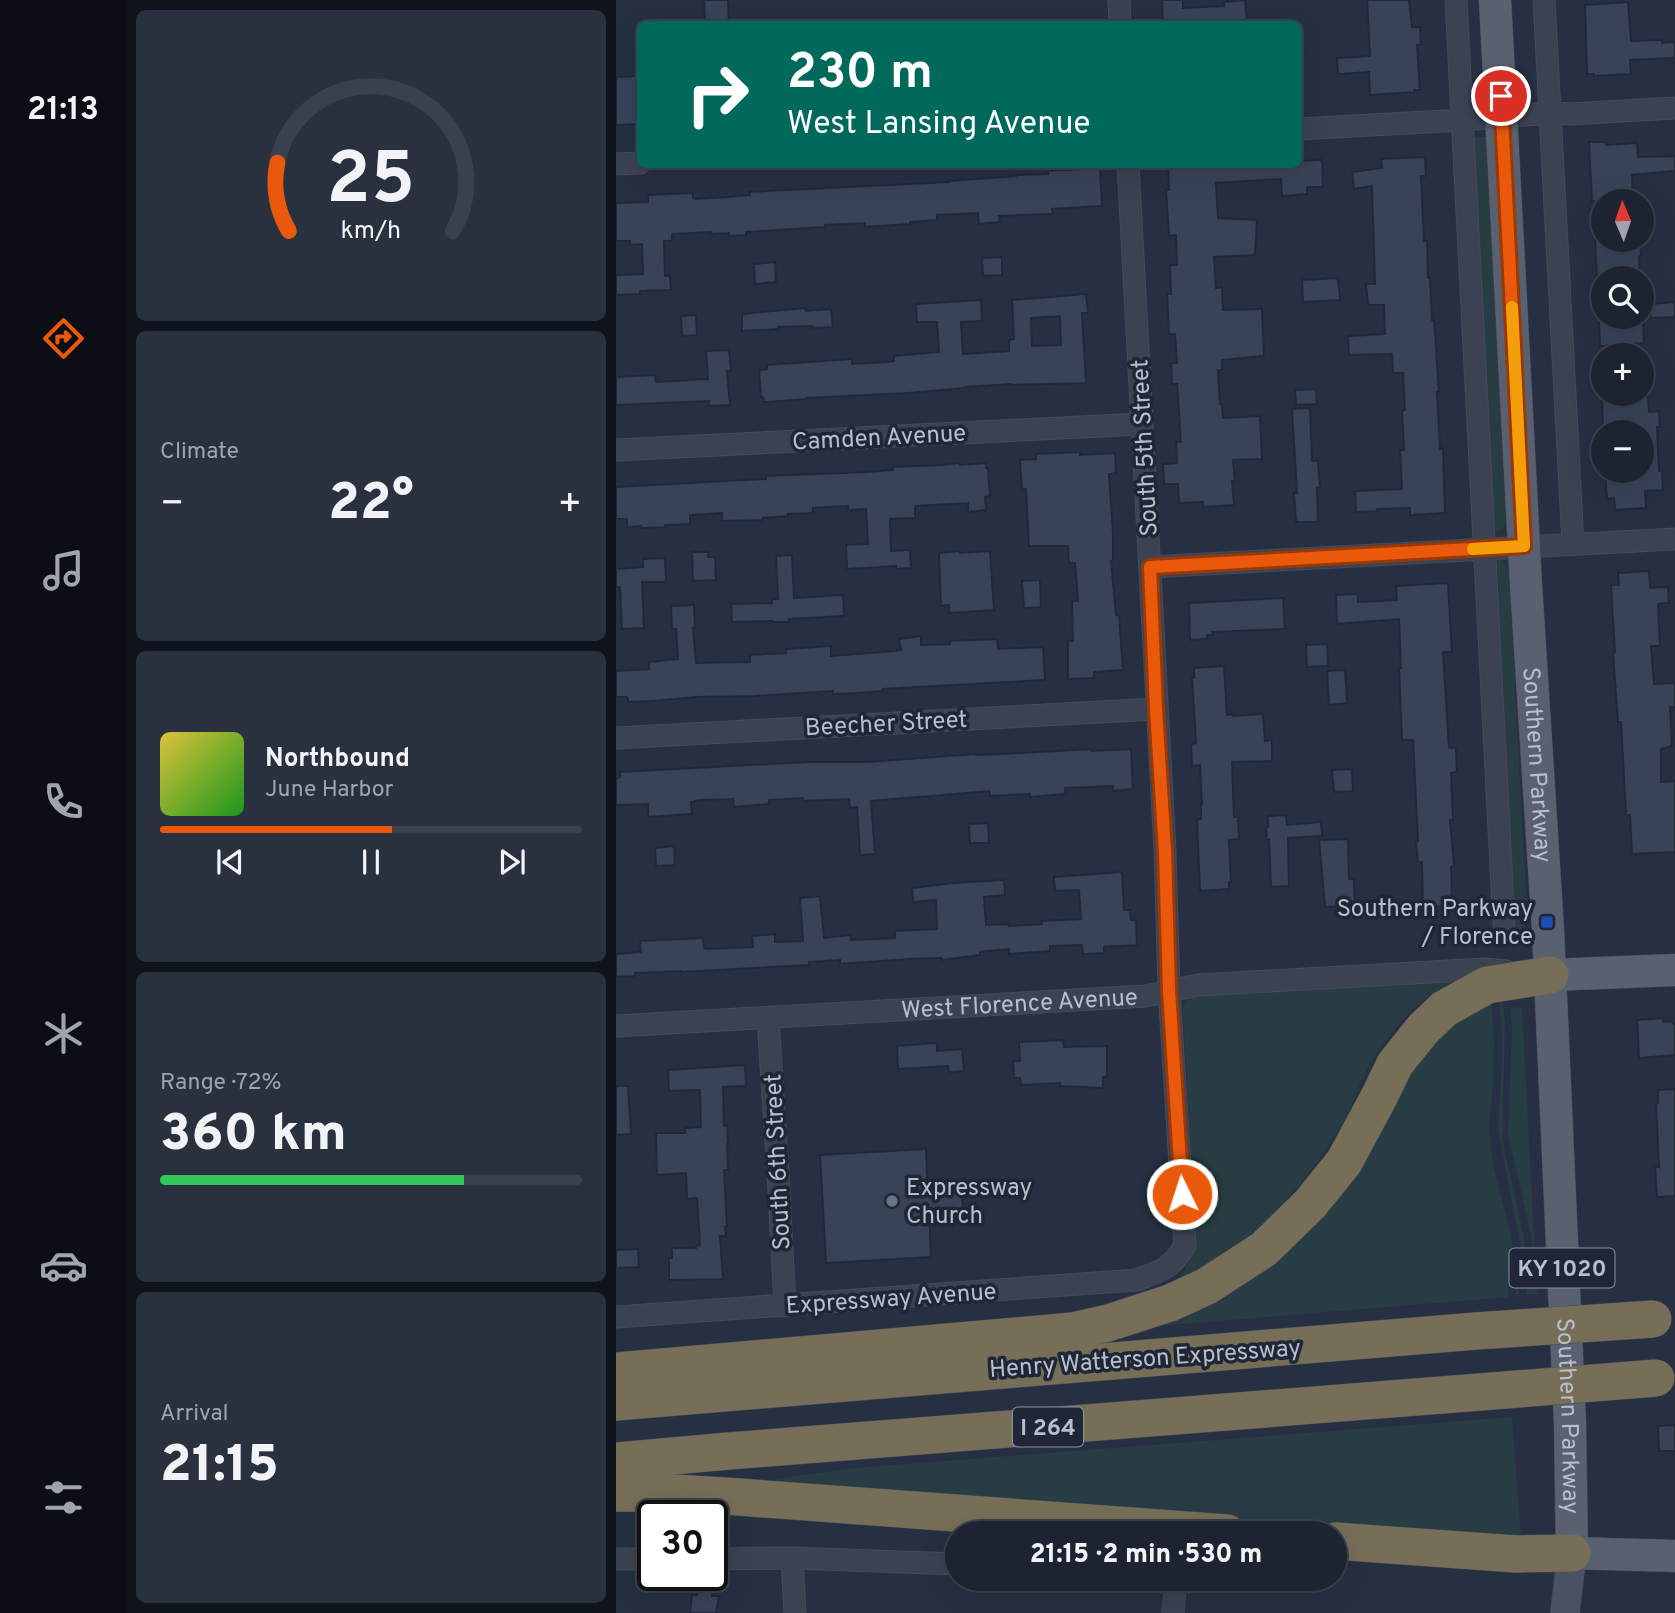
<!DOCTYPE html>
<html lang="en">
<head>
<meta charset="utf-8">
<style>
	body { margin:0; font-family:Overpass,sans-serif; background:#29303e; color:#f1f3f6; height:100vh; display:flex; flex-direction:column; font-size:26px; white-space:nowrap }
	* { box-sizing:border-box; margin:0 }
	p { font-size:23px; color:#a0a4ac }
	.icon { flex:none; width:38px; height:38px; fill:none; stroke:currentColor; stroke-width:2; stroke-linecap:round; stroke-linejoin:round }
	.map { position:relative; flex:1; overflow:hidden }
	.panel { display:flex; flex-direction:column; gap:10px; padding:10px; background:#0f141c; width:490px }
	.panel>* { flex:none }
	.top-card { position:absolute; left:21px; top:21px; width:665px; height:147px; border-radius:10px; box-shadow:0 7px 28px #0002,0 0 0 2px #3a414d; background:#00695c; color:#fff; overflow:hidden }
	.needle { width:46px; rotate:358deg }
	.buttons { position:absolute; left:975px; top:189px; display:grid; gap:14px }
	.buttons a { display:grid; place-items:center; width:63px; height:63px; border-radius:50%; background:#1c2432; box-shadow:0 7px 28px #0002,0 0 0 2px #3a414d; font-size:35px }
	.speed { position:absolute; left:21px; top:1500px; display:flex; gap:14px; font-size:35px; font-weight:700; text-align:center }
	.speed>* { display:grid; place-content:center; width:91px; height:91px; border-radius:50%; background:#1c2432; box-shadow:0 7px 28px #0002,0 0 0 2px #3a414d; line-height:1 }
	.speed .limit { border:4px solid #111; border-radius:10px; background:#fff; color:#111 }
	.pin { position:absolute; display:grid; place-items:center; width:60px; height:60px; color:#fff; margin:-30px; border:4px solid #fff; border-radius:50%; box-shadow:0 2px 7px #0007 }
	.me { position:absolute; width:77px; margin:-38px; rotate:356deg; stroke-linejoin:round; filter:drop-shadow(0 0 5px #0008) }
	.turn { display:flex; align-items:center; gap:24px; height:147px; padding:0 35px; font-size:32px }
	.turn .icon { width:91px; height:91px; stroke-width:2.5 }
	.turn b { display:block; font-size:49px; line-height:60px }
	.big { font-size:52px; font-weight:800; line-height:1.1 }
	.panel .widget { flex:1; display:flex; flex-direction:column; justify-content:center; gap:10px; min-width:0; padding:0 24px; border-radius:10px; background:#29303e }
	.panel .dial { align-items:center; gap:0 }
	.dial svg { height:182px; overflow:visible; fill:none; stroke:#3a414d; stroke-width:7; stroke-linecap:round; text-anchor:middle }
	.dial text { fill:#f1f3f6; stroke:none }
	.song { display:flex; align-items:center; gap:21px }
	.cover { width:84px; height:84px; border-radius:10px; background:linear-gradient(135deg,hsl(50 70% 55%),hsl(120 70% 35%)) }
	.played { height:7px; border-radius:4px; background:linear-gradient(90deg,#ea580c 55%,#3a414d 55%) }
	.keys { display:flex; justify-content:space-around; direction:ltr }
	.heat { display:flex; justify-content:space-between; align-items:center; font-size:38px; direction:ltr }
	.charge { height:10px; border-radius:5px; background:linear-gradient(90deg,#34c759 72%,#3a414d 0) }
	.trip { position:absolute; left:329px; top:1521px; width:402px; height:70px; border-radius:35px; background:#1c2432; box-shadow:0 7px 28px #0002,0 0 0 2px #3a414d; font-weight:800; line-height:70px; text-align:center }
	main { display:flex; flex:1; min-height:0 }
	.tab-bar { display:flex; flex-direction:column; width:126px; justify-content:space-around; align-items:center; background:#0b0e14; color:#a0a4ac }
	.tab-bar .icon { width:49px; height:49px }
	.tab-bar .current { color:#ea580c }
	.tab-bar b { font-size:32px; color:#f1f3f6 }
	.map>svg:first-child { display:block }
</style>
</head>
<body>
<main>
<nav class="tab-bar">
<b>21:13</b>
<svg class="icon current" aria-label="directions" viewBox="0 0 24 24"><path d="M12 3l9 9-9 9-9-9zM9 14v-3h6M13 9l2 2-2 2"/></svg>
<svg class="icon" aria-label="music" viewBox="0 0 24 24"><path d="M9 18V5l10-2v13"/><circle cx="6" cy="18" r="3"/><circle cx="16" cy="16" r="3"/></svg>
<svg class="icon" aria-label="phone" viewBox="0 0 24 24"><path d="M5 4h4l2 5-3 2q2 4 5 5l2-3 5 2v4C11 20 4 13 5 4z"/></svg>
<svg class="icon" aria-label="climate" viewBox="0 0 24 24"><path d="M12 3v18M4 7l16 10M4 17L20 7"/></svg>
<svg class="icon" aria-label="car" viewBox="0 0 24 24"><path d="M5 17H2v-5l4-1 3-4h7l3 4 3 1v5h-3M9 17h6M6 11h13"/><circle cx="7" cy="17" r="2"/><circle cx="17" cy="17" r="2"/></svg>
<svg class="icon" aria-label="filters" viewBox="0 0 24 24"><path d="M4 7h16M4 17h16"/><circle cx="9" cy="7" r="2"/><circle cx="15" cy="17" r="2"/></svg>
</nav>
<section class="panel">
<div class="widget dial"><svg viewBox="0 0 100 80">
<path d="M14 69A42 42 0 1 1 86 69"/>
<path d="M14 69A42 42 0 0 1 9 39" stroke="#ea580c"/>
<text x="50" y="56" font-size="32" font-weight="700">25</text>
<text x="50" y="72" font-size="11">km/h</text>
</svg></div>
<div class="widget"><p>Climate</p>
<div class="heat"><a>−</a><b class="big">22°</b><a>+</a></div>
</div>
<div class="widget">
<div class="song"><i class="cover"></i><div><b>Northbound</b><p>June Harbor</p></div></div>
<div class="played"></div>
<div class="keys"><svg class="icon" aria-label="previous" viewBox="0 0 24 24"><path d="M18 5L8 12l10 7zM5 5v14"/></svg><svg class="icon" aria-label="pause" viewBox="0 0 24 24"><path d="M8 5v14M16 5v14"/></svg><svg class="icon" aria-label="next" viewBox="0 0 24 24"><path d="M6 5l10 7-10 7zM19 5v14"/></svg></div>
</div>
<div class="widget"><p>Range · 72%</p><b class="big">360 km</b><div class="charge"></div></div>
<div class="widget"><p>Arrival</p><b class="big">21:15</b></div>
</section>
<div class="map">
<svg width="1059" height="1613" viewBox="0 0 1059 1613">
	<rect width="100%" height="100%" fill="#263042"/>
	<g fill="#283d43">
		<polygon points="857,137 870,137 890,520 887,528 881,532 878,530"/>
		<path d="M881,559C891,560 891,568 893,576L911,913L908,936L905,945H889L888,929L899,928Z"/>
		<path d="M839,980C830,986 820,991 811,997C787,1016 765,1044 750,1071C740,1092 733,1115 720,1134C692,1178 658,1218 616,1249C600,1260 583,1269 565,1278L580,1246L567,1010L572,999L579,995Z"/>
		<polygon points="883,1002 887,1002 889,1023 886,1139 909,1243 902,1295 899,1295 904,1244 882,1128 886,1064 886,1033"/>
		<polygon points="876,1004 878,1045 877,1086 873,1125 877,1166 894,1231 897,1249 892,1281 892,1297 516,1328 605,1289 812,1043 856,1011"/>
		<polygon points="894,1007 906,1008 921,1294 910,1295 916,1248 915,1234 892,1135 896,1027"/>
		<polygon points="896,1417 905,1539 336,1498 155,1481 159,1479 239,1468"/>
	</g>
	<g fill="#384358" stroke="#212939" stroke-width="2" fill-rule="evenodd">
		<polygon points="88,0 112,0 113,24 89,24"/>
		<polygon points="546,0 567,0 567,8 608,6 608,2 629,0 631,22 604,24 547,24"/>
		<polygon points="751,0 793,0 796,27 804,27 805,45 801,45 804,90 798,90 798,92 754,95 753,72 722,74 721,58 754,56"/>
		<polygon points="1012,2 1015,41 1046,40 1046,43 1059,42 1059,58 1014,60 1015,74 978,76 978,74 971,74 969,5"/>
		<polygon points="24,76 24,124 0,125 0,77"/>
		<polygon points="973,142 990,142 990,145 1021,143 1022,157 1059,156 1059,171 1016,175 1017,201 976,201"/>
		<polygon points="809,157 810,176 805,176 808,241 811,241 812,278 814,278 816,320 818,320 823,392 821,392 824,449 827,448 829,513 794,515 794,508 761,509 762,511 740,512 739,491 786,489 784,450 788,450 786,411 789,410 787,373 777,373 776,354 733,355 732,336 769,334 768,305 752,305 750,284 759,284 756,186 738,189 736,172 766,168 765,159"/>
		<polygon points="706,160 707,187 691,187 691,194 666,196 665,179 600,183 602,218 641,220 639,255 598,257 600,288 606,287 607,310 646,309 648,356 606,360 606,370 602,370 604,404 606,404 607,418 644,416 646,459 617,460 619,481 616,481 618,505 587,507 587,502 563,503 562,484 548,484 547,464 561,463 560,442 565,442 561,384 556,384 555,363 561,363 559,334 553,334 551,294 555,294 554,265 561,265 560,235 553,236 550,190 553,190 552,164 600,164 600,166 682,164 682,161"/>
		<polygon points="484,168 486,206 436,209 437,214 383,216 384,222 363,224 362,213 321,215 321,220 294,222 294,224 249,227 249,223 209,225 209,227 130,232 130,235 113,236 113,233 95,234 95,232 56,234 56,241 48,241 49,276 54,276 55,290 24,291 24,294 0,295 0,275 27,274 26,244 14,245 14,241 0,241 0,203 32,202 32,195 77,193 77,198 79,199 111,197 134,195 133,192 333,182 333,181 400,176 400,175 432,174 432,171"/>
		<polygon points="979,240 1024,240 1025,256 1023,256 1024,278 981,278"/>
		<polygon points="386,257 386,275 367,276 366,258"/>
		<polygon points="159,262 160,282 139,284 138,264"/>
		<polygon points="722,278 724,300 687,302 686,280"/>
		<path d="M470,294L472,313H466L470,383L395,385V384L349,387V388L292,393L190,398V399L165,401L148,402L147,397H145L143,370L151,369V365L236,359V364L270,362L278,361V356L323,352L321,322H301L300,304L365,300L366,321L345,322L347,354L393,351V340L398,339L396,300ZM444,316L445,345L416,346L415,318Z"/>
		<polygon points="1059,302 1059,317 1035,318 1034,304"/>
		<polygon points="189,308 190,311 215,309 217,327 196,328 196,326 162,327 163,329 126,331 126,314"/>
		<polygon points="80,315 81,335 66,336 65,316"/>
		<polygon points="1027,317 1028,343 984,346 983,319"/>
		<polygon points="113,350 115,370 111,371 114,405 93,406 93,401 0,405 0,377 39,375 40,382 92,379 90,351"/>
		<polygon points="700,389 701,404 680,405 679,390"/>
		<polygon points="1032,395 1033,412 1043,411 1044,427 1041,427 1043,471 1046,471 1047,490 1029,491 1030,508 999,510 998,498 991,499 989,471 1026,471 1026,426 987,427 986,397"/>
		<polygon points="694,408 696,461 702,461 704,488 701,488 702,522 680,522 678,493 681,493 676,409"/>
		<polygon points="464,452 464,455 499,453 500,473 493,474 497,533 497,561 495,561 500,615 503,615 507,670 478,672 478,678 452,679 452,641 457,641 456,601 462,601 459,563 453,563 452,546 413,546 410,489 406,490 404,460 420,459 420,454"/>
		<polygon points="343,463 344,465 370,463 370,468 372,468 374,496 369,497 370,510 352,512 352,503 299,506 299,518 274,519 275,551 294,550 295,568 280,569 280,566 231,569 230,545 252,544 250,509 232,510 232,506 197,508 197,513 172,514 172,516 147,518 147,520 106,521 106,513 74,515 74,524 49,525 49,527 25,528 25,526 11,527 11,519 0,519 0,487 150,479 150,476 251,472 277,470 277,467 326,465"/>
		<polygon points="344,551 344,553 374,551 378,610 333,613 333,605 325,606 323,553"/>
		<polygon points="76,552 92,552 92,557 99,557 100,580 77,581"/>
		<polygon points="176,555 178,598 227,595 228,616 173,619 173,622 157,622 157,621 116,622 115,604 156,603 156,599 162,599 160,556"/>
		<polygon points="49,558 50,582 26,582 28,628 6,629 4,587 0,587 0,569 27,567 27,559"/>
		<polygon points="1033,571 1034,588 1052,587 1053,603 1042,604 1044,646 1035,646 1038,684 1059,683 1059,707 1054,707 1056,746 1045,749 1045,782 1059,781 1059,852 1016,854 1014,815 1010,815 1005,722 1002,722 997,653 999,652 995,585 1003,585 1002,573"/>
		<polygon points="424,580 425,607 408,608 406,581"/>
		<polygon points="832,583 836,652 827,652 833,748 840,748 841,772 835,773 837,820 834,820 838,866 835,867 836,906 807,907 806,862 802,862 800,841 802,841 797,740 786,740 783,668 785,668 783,619 721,624 720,595 742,594 742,602 781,600 780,586"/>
		<polygon points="667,598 669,629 596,632 597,635 591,635 591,639 574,640 573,603"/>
		<polygon points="78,605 79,628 77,628 80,663 134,662 134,655 170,653 170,649 215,646 215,656 280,651 285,650 283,639 305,636 305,645 334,644 334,641 381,639 382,649 427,647 429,680 267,689 267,691 240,693 217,694 217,691 138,696 79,697 38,701 12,702 12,698 10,697 0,697 0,671 33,669 33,662 62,659 60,629 56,629 55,606"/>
		<polygon points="711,644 712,666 691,667 690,645"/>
		<polygon points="608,666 611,715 617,714 617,716 647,714 649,741 656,740 656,761 616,762 618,817 622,817 623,839 613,840 615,882 613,882 613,889 584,891 581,819 585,819 585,804 586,804 584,765 576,766 575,744 580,743 576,678 578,678 578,668"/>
		<polygon points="729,670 731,703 713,705 711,671"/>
		<polygon points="476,749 476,751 515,749 517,789 497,791 497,786 449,788 450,794 414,797 414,794 374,796 374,791 255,801 259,854 244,855 241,807 234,808 233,799 187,801 187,798 153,800 153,804 118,807 117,799 83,800 75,802 76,814 32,817 32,804 0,805 0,779 4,777 4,772 192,762 251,762 360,754 360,755 386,754"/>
		<polygon points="736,769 737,791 718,792 716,770"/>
		<polygon points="670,815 671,825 705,822 706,836 672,838 673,886 655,887 653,840 651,840 650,827 652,827 652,816"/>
		<polygon points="372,823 373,843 354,843 353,824"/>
		<polygon points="732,839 733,879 738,879 739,906 709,907 703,840"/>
		<polygon points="58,846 59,865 40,866 39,848"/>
		<polygon points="506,872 508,910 514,910 515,920 520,920 521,945 488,947 488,953 467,954 466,945 434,946 434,951 393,954 393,949 364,952 364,955 326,960 326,958 294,959 224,964 224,960 193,962 193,965 65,972 65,971 19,973 19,976 0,977 0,954 25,952 24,941 87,938 88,948 90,949 137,947 136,936 159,934 159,942 187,941 184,898 204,896 208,938 235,935 235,940 279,938 279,931 321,929 320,900 297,902 296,888 337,883 388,880 389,895 368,897 370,925 393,924 393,926 426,924 425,921 465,919 463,890 439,891 438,877"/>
		<polygon points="1047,1018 1047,1022 1056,1021 1057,1024 1059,1024 1059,1055 1023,1058 1021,1020"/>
		<polygon points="447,1040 448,1047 491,1046 491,1077 487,1077 487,1088 444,1086 444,1083 405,1085 404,1078 398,1078 397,1061 404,1061 403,1042"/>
		<polygon points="321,1043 321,1051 346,1049 348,1071 333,1072 332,1066 282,1069 281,1046"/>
		<polygon points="129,1065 130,1086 107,1087 108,1126 111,1125 112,1144 111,1144 112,1170 108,1170 111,1226 109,1226 110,1236 104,1236 107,1279 53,1280 53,1258 56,1258 56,1248 80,1248 80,1246 84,1245 81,1198 71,1199 70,1173 41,1175 40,1133 69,1133 69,1128 85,1127 84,1090 53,1091 52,1070"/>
		<polygon points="0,1086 12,1086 15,1134 0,1135"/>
		<polygon points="1059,1089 1059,1196 1041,1197 1039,1167 1043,1167 1040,1103 1042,1103 1042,1090"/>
		<polygon points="310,1149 312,1194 346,1192 347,1208 313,1209 315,1257 210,1263 204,1155"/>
		<polygon points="22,1249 23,1267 0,1268 0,1250"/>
		<polygon points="1059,1425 1059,1451 1043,1451 1042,1426"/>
		<polygon points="82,1588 97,1590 96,1596 103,1596 100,1613 74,1613 76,1595 81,1595"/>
	</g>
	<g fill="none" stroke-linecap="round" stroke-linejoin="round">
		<g stroke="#444b5b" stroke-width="23">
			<g id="street">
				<polyline points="503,0 504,24"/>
				<polyline points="840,0 888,925"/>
				<polyline points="928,0 957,544"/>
				<polyline points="682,129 847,120 935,113 954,114 1059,108"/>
				<polyline points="0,164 24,163"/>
				<polyline points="0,450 526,424"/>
				<polyline points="534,567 1059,539"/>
				<polyline points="0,738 540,709"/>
				<polyline points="152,1019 162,1173 169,1306"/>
				<path id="s1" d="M0,1026L530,996L582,985L868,969L890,971"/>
				<path d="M0,1317L521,1280C543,1272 558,1267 569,1245L553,990L549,851L512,164"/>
				<polyline points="176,1558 179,1613"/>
				<polyline points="0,1559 37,1559"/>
				<polyline points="96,1559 176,1558 341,1564"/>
				<polyline points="557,1613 560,1578"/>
			</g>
		</g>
		<g stroke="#444b5b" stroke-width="30">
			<polyline id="secondary" points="949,1613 956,1553"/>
		</g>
		<g stroke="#444b5b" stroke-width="33">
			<g id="primary">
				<path id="s2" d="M879,0L910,585L932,930L954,1423L956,1553L1059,1556"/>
				<polyline points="934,975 1059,970"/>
			</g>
		</g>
		<g stroke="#454d5c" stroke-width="38">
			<g id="highway">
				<polyline points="0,1371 457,1331 492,1323 554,1303 591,1286 648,1249 694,1204 728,1162 763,1097 779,1064 807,1029 828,1009 871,985 934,975"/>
				<path d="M0,1402C287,1376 574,1355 860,1331"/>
				<polyline points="0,1461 113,1451 864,1392"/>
				<polyline points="0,1493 58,1493 109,1496 611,1533"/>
				<polyline points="719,1541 900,1554 956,1553"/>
			</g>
		</g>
		<use href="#street" stroke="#3b4251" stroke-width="21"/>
		<use href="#secondary" stroke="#495164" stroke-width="28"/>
		<use href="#primary" stroke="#596171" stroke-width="32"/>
		<use href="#highway" stroke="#776e58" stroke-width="37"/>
		<g stroke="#454d5c" stroke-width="38" stroke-linecap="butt">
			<g id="highway-bridge">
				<polyline points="860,1331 1037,1319"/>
				<polyline points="864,1392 1040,1378"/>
			</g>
		</g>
		<use href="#highway-bridge" stroke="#776e58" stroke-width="37"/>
	</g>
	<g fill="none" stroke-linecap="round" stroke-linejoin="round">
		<g stroke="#983908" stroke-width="18">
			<polyline id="route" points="566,1194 553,990 549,851 540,709 534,567 908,546 885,96"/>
		</g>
		<use href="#route" stroke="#ea580c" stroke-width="12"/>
		<polyline stroke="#f59e0b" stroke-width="12" points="857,549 908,546 896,307"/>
	</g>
	<rect fill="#1a4fb4" stroke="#1f2737" stroke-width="2.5" x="924" y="915" width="14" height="14" rx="3.5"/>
	<circle fill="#6b7280" stroke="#1f2737" stroke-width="2.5" cx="276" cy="1201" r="7"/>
	<g text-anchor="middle" stroke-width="7" stroke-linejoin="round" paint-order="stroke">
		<g fill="#1f2737" stroke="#8a919f" stroke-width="2">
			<rect x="893.5" y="1248.5" width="105" height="39" rx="5"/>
			<rect x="397" y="1407.5" width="70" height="39" rx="5"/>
		</g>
		<g font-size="23" font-weight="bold" fill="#b8becc">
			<text x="946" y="1276">KY 1020</text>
			<text x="432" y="1435">I 264</text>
		</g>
		<g font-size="24" fill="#b8becc" stroke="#1f2737">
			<text transform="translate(263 437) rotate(-3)" y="8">Camden Avenue</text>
			<text transform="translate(528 448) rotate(-93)" y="8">South 5th Street</text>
			<text transform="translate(270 723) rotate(-3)" y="8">Beecher Street</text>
			<text dy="8" stroke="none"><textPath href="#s2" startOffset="766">Southern Parkway</textPath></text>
			<text dy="8" stroke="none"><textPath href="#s1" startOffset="404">West Florence Avenue</textPath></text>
			<text transform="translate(161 1162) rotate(-93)" y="8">South 6th Street</text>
			<text transform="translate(275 1298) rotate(-4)" y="8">Expressway Avenue</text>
			<text transform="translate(529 1358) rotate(-4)" y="8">Henry Watterson Expressway</text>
			<text dy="8" stroke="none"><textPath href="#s2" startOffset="1418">Southern Parkway</textPath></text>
		</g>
		<g font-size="24" fill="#b8becc" stroke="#1f2737" text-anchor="end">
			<text x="917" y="916">Southern Parkway<tspan x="917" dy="28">/ Florence</tspan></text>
			<text x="290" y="1195" text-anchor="start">Expressway<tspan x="290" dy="28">Church</tspan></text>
		</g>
	</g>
</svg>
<div class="buttons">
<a><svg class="needle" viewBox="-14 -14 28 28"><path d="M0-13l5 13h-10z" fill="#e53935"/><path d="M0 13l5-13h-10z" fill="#a0a4ac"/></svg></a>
<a><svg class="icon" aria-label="search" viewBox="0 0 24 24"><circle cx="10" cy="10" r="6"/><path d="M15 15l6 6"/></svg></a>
<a>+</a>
<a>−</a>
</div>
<div class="speed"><div class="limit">30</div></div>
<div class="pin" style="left:885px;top:96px;background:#d93025"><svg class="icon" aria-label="arrive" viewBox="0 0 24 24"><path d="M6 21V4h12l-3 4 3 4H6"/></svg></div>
<svg class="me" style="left:566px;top:1194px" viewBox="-20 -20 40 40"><circle r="17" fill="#ea580c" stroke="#fff" stroke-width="3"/><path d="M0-11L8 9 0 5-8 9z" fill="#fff"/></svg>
<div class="trip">21:15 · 2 min · 530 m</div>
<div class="top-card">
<div class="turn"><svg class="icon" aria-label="right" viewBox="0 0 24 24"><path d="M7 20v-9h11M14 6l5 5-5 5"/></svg><div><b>230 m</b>West Lansing Avenue</div></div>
</div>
</div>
</main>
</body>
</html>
